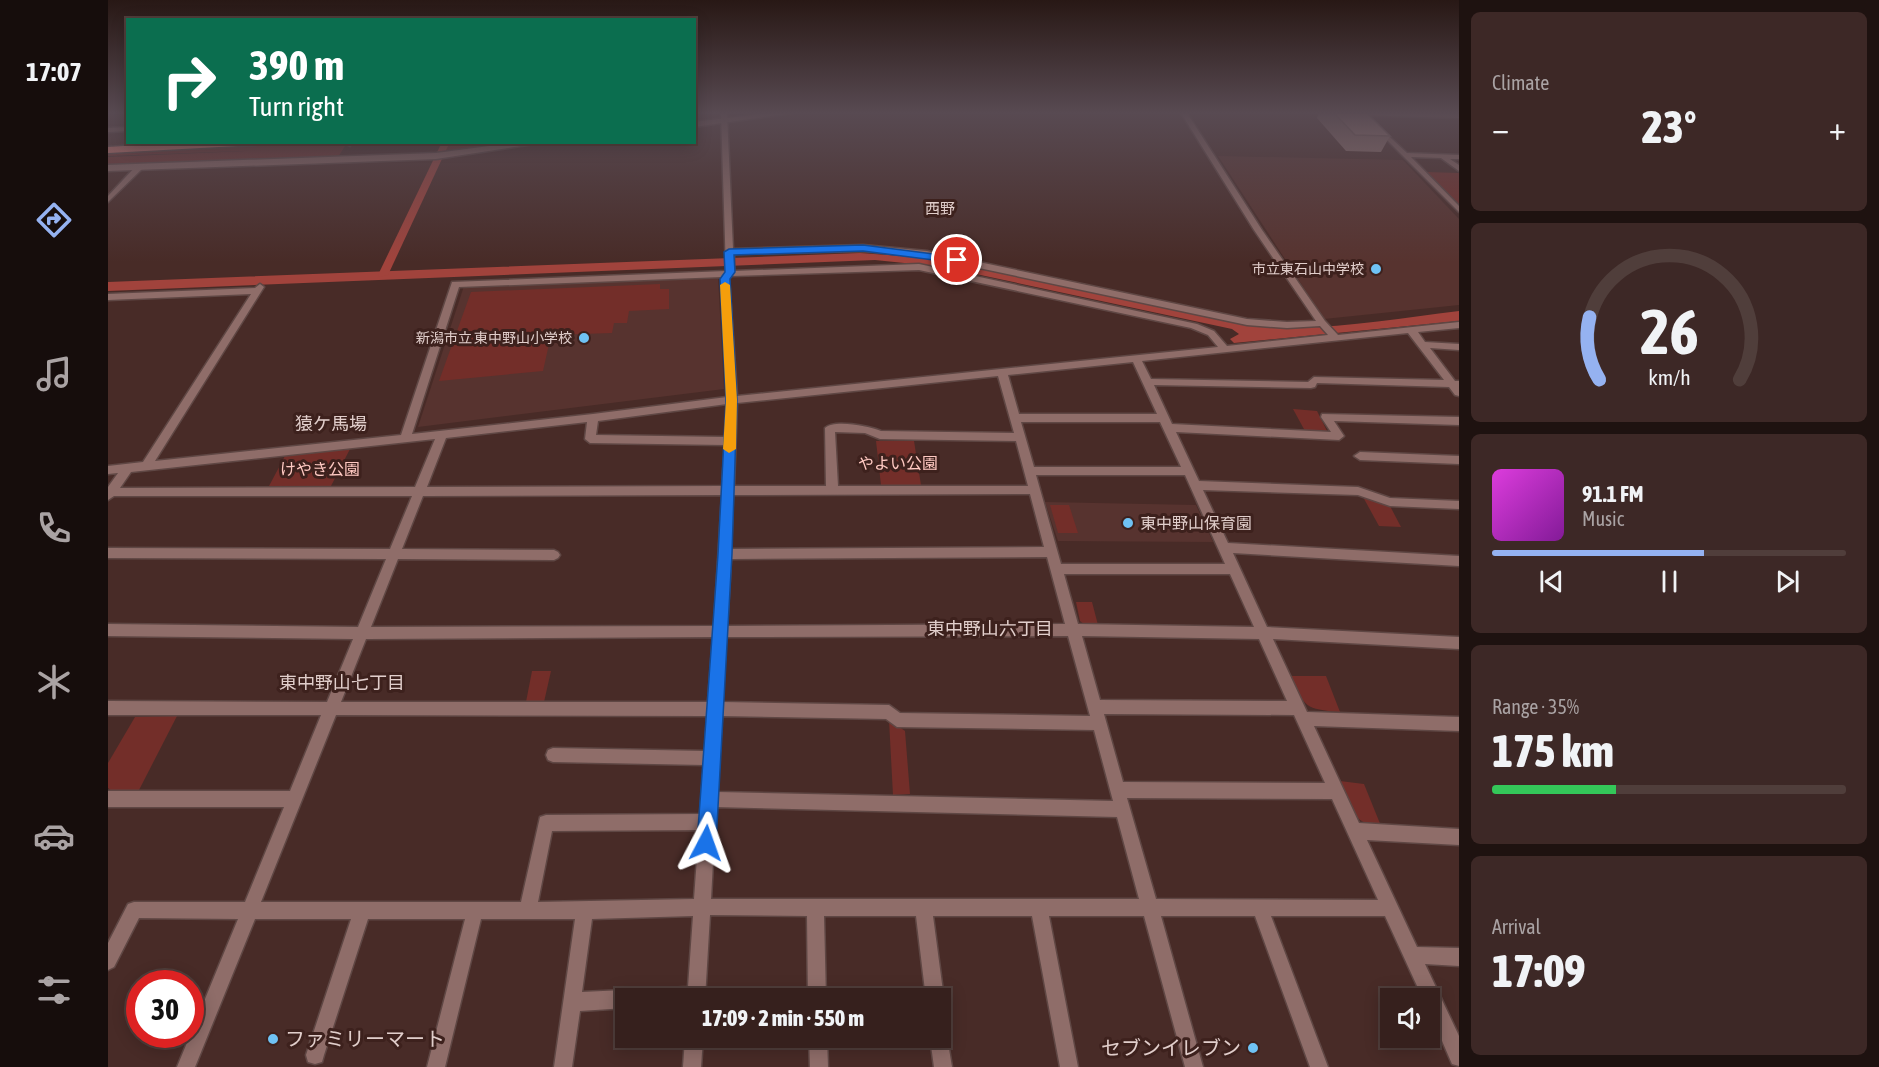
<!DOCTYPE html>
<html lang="en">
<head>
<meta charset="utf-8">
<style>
	body { margin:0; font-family:"Asap Condensed","Noto Sans JP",sans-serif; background:#3d2826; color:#f1f3f6; height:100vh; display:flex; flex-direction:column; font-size:22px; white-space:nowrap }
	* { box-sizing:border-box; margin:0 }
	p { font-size:20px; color:#aaa3a4 }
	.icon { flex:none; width:33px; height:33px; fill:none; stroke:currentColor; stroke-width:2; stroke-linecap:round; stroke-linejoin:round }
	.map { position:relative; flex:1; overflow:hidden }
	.sheet { display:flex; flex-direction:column; gap:12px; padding:12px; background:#1e1210; width:420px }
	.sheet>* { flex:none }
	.hud { position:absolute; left:18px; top:18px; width:570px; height:126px; border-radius:0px; box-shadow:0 3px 15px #0003,0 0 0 2px #503e3b; background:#0b6e4f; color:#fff; overflow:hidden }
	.fabs { position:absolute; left:1272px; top:988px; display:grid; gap:12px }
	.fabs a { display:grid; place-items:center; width:60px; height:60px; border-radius:0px; background:#36201d; box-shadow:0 3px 15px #0003,0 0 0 2px #503e3b; font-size:30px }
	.speed { position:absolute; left:18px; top:970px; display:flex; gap:12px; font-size:30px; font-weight:700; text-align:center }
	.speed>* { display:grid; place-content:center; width:78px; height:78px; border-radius:50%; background:#36201d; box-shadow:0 3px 15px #0003,0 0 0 2px #503e3b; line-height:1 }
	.speed .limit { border:9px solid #d22; background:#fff; color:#111 }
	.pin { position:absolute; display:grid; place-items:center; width:51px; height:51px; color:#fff; margin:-26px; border:3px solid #fff; border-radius:50%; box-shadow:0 2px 6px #0007 }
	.me { position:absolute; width:66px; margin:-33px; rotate:4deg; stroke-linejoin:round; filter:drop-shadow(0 0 4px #0008) }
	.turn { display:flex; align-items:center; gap:21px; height:126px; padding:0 24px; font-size:27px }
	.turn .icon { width:78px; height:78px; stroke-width:2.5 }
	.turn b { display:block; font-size:42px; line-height:51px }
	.big { font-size:45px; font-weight:800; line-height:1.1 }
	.sheet .widget { flex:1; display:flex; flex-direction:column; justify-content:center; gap:9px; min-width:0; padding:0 21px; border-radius:9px; background:#3d2826 }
	.sheet .dial { align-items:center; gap:0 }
	.dial svg { height:156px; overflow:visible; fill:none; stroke:#503e3b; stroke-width:7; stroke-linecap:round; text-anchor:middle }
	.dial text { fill:#f1f3f6; stroke:none }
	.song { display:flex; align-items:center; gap:18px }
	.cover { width:72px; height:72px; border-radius:9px; background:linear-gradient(135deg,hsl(300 70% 55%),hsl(290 70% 35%)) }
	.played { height:6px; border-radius:3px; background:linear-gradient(90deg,#95b2f1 60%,#503e3b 60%) }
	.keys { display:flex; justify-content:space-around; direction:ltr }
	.heat { display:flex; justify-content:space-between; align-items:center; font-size:33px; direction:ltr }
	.charge { height:9px; border-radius:4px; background:linear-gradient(90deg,#34c759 35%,#503e3b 0) }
	.trip { position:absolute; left:507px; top:988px; width:336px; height:60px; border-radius:0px; background:#36201d; box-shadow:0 3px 15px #0003,0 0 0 2px #503e3b; font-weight:800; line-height:60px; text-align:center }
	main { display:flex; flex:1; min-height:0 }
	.menu { display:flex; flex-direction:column; width:108px; justify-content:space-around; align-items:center; background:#160d0c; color:#aaa3a4 }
	.menu .icon { width:42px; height:42px }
	.menu .selected { color:#95b2f1 }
	.menu b { font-size:27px; color:#f1f3f6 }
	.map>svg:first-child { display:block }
</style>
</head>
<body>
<main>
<nav class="menu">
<b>17:07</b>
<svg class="icon selected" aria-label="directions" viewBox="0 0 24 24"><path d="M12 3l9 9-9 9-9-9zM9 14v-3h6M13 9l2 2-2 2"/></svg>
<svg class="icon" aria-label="music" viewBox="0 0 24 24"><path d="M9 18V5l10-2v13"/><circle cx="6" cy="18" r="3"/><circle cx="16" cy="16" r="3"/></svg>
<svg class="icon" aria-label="phone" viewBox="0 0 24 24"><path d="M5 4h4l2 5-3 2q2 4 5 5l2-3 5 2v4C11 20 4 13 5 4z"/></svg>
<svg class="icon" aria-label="climate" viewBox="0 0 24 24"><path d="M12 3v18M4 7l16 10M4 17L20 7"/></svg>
<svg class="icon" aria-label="car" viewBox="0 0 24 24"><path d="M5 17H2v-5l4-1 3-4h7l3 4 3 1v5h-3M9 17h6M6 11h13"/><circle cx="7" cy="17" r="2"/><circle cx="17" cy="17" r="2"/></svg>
<svg class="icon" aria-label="filters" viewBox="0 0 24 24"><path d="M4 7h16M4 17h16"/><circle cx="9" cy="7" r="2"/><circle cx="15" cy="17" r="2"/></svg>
</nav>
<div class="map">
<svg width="1351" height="1067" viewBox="0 0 1351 1067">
	<rect width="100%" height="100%" fill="#482b27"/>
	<g fill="#57332f">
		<polygon points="1110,156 1295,160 1351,219 1351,305 1216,319"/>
		<polygon points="610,277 616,389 310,427 356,286"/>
		<polygon points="937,502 1088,505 1105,542 950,541"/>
	</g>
	<g fill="#732e29">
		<polygon points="199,143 239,143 230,157 0,165 0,157 160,150 0,156 0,154"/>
		<polygon points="337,143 425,143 336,153"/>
		<polygon points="1319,172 1351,173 1351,204"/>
		<polygon points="552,284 552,289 561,289 561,309 521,311 519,323 506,323 504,333 443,335 435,371 331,381 363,292"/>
		<polygon points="1185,409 1209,411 1219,431 1197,431"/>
		<polygon points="768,441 806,441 813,485 773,485"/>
		<polygon points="242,449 223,486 161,486 177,456"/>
		<polygon points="1255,497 1282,506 1293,527 1271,526"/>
		<polygon points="942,505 961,505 970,533 950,533"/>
		<polygon points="968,602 984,602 990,625 977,625 972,621"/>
		<polygon points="424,671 443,671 436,702 418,702"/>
		<path d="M1183,676H1218L1232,712C1197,709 1197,708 1183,676Z"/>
		<polygon points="69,716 30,792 6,793 0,788 0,763 27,717"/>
		<polygon points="781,720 797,731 802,794 785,795"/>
		<path d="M1232,781L1256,784L1273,826C1242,824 1243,806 1232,781Z"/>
	</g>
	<path fill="#a1433c" d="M752,253L835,259L1145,325C1213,333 1283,319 1351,311V321L1126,343L1122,339L1131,334L1124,329L835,267L767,260L0,291V282Z"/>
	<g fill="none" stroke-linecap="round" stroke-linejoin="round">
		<polygon fill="#a1433c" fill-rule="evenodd" points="336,143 340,146 280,275 271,277 270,275 332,146"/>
		<polyline stroke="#5f4340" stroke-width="8" stroke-dasharray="8 4" stroke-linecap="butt" points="239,146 241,142"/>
		<g stroke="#5f4744" stroke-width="3">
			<g id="minor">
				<path d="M613,113H619L625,249L755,245L819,251L1139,319L1179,322L1208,321L1146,230L1073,113H1079L1154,230L1217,321L1230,335L1351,322V328L1310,332L1317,342L1351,344V350L1322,348L1347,381H1351V396L1347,395L1341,387L1209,383L1207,387L1203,388L1046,385L1064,424L1223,432L1213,417L1214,414L1351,417V425L1226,421L1236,436L1231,440L1068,432L1091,481L1250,487L1282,498L1351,501V509L1282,506L1250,495L1095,490L1120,543L1351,556V566L1125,553L1159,627L1351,637V649L1165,639L1199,712L1351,717V731L1206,726L1251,823L1351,829V845L1259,840L1309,947L1351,948V966L1317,964L1351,1036V1066L1344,1064L1322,1013V999H1315L1277,916H1163L1220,1067H1202L1147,916H1053L1095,1067H1077L1036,916H941L970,1067H952L924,916H825L836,999L832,1006V999H818L808,916H716L718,999H700L699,916L602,915L597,999H518V1008L472,1011L464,1067H446L467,919H373L337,1067H319L357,919H260L216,1055L214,1062L207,1064L200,1062L198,1055L243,919H147L87,1067H69L130,919L31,918L6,967L0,970V943L20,904L26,902H137L176,807H0V791H182L213,715H0V701L219,702L245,639L0,636V624L250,627L278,559L0,558V548L282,549L304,496H6L0,500V487L10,473L0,474V466L35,462L143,294L0,300V294L147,288L152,284L156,287L47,461L293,435L344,282L618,271ZM755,251L819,257L1139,325L1179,328L1212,326L1220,335L1119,346L1106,331L1089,324L811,264L626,271V254ZM811,270L1083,328L1100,335L1110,347L629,396L621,279L623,276ZM614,277L619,397L485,414L304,434L351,287ZM1300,333L1336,380L1206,377L1200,382L1043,379L1034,361ZM1025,362L1049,414H911L900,375ZM890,376L906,433L773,431C761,426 726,419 717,428L718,486H626L629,403ZM619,404L617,437L488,435L490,421ZM479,422L477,439L482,443L617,445L614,486L319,487L338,438ZM913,422H1052L1073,467H926ZM727,432L757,433L772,439L908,441L920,486H730ZM327,439L307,487L12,488L23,472ZM928,475H1077L1117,564H953ZM922,494L936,547L623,549L625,495ZM614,495L606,626L263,627L290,559L446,560L450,558L452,555L450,552L446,550L294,549L315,496ZM939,557L957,624L619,626L623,559ZM956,574H1122L1146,627L970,624ZM960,636L982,716L792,713L781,705L614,702L618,637ZM974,636L1151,639L1179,701L992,700ZM605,637L600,702H233L258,639ZM996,714L1186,715L1217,783L1015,782ZM228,715L599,716L597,751L445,748L440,750L438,755L440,760L445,762L596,765L592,814L438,815L432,817L413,902H153ZM614,716L778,719L789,727L986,730L1005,801L609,792ZM1019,798L1224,799L1270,900L1048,899ZM608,807L1009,817L1031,899H603ZM591,830L586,899L430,902L444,831ZM585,916L580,987L474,992L484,919Z"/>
				<polygon points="1270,126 1299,153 1351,155 1351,159 1342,159 1351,165 1351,171 1333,158 1303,157 1351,206 1351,212 1268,129 1268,127"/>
				<polygon points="20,127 20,131 0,132 0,128"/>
				<polygon points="29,165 36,167 0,202 0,196"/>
				<polygon points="1252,452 1351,456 1351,464 1252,460 1246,456"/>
				<polygon points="832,1029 838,1031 844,1067 826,1067 822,1038 832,1038"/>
				<polygon points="577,1038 595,1038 593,1067 575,1067"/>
				<polygon points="701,1038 719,1038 720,1067 702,1067"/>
			</g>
		</g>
		<g stroke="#5f4744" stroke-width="3">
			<g id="tertiary">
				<polygon points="660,113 684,113 586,127 586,122"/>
				<polygon points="1243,113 1351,113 1351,118 1247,115"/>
				<polygon points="411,142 439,142 328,159 0,171 0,165 328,153"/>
			</g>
		</g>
		<g stroke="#5f4744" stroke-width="3">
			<polygon id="motorway" points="80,142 153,142 148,145 0,153 0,147"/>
		</g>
		<use href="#minor" fill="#8f6d69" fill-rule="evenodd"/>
		<use href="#tertiary" fill="#8f6d69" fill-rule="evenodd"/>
		<use href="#motorway" fill="#f4877b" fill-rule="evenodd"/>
	</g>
	<polygon fill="#9f807c" points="1211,113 1259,113 1282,136 1273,152 1238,151 1209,118"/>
	<polygon fill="#b99590" stroke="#826865" stroke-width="1.5" points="1226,113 1259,113 1282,136 1247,135"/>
	<linearGradient id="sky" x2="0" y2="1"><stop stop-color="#281815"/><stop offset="0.43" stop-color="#584a52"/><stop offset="1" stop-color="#584a52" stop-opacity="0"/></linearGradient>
	<rect width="1351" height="262" fill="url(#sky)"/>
	<polygon fill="#1a73e8" stroke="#114b97" stroke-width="1.5" points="755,245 849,257 854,260 849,263 755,251 626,255 627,272 622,279 629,400 624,554 608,843 605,850 598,852 592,850 589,843 610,554 618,400 612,279 617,272 616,252 621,249"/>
	<polygon fill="#f59e0b" points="617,282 622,285 629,400 628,449 621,453 615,449 618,400 612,285"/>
	<g fill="#6fc2f4" stroke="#3d211d" stroke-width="2">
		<circle cx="1268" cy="269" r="6"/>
		<circle cx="476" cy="338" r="6"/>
		<circle cx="1020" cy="523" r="6"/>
		<circle cx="165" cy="1039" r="6"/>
		<circle cx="1145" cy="1048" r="6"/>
	</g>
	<g text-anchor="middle" stroke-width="6" stroke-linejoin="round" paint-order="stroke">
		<g font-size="14" fill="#e1cecb" stroke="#3d211d" text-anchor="end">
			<text x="1256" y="274">市立東石山中学校</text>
			<text x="464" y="343">新潟市立 東中野山小学校</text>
		</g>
		<g font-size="15" fill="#e1cecb" stroke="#3d211d">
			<text x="832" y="214">西野</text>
		</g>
		<g font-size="16" fill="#ffc9c2" stroke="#3d211d">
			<text x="790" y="469">やよい公園</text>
			<text x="212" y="475">けやき公園</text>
		</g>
		<g font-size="16" fill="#e1cecb" stroke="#3d211d" text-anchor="start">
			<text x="1032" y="529">東中野山保育園</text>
		</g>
		<g font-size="18" fill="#e1cecb" stroke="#3d211d">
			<text x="223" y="430">猿ケ馬場</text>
			<text x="882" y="635">東中野山六丁目</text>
			<text x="234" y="689">東中野山七丁目</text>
		</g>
		<g font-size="20" fill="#e1cecb" stroke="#3d211d" text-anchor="start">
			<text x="177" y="1046">ファミリーマート</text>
			<text x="1133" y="1055" text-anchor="end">セブンイレブン</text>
		</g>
	</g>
</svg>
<div class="fabs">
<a><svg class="icon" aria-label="sound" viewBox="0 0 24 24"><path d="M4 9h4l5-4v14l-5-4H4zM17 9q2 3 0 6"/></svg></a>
</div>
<div class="speed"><div class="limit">30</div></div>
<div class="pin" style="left:849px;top:260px;background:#d93025"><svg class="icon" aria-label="arrive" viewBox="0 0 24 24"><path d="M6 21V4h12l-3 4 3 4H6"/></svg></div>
<svg class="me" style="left:598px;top:843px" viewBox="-20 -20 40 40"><path d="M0-17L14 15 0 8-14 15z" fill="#1a73e8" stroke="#fff" stroke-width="4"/></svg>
<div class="trip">17:09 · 2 min · 550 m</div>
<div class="hud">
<div class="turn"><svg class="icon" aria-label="right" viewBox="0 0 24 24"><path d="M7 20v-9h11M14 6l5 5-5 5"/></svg><div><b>390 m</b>Turn right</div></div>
</div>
</div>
<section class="sheet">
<div class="widget"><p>Climate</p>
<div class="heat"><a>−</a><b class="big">23°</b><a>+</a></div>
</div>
<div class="widget dial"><svg viewBox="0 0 100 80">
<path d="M14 69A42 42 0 1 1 86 69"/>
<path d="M14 69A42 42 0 0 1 9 37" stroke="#95b2f1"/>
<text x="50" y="56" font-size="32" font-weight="700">26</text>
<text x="50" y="72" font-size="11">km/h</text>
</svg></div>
<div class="widget">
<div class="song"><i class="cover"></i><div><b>91.1 FM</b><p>Music</p></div></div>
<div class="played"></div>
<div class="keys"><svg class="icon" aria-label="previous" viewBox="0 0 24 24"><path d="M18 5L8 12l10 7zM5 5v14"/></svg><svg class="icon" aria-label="pause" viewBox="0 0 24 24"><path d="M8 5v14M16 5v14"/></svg><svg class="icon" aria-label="next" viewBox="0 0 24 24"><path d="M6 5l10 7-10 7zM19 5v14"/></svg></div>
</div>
<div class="widget"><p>Range · 35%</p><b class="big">175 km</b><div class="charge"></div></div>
<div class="widget"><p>Arrival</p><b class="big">17:09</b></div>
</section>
</main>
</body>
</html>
